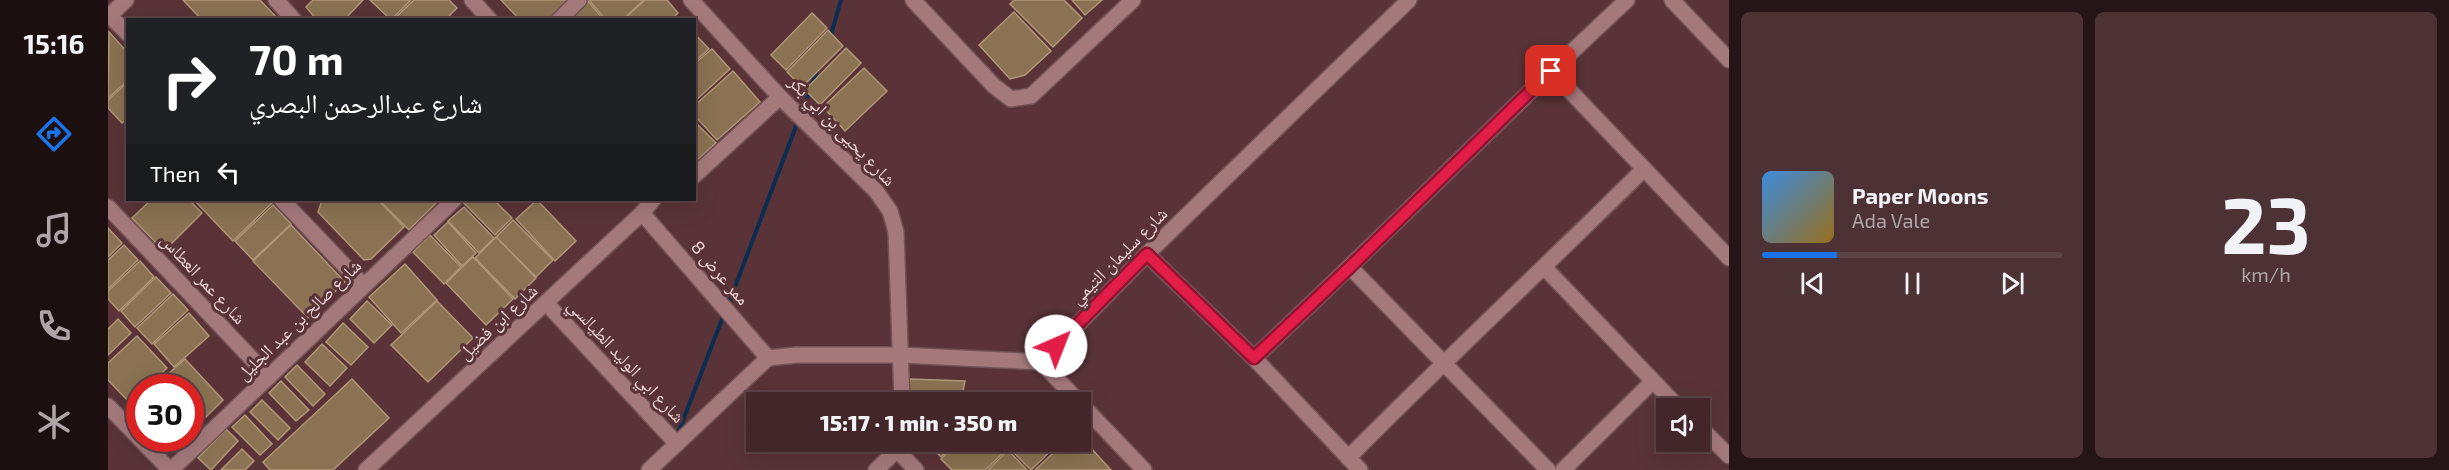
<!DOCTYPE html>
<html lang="en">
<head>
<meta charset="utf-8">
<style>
	body { margin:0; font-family:"Exo 2","Noto Naskh Arabic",sans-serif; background:#4d3235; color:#f1f3f6; height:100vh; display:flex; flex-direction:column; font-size:22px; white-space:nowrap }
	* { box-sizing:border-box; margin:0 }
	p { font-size:20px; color:#afa5a8 }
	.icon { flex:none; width:33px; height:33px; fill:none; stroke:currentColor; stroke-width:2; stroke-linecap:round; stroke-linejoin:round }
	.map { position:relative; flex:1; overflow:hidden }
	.side { display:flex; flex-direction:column; gap:12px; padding:12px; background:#251517; width:720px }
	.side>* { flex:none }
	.guide { position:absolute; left:18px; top:18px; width:570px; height:183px; border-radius:0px; box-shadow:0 6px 24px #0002,0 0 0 2px #5b4346; background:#202124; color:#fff; overflow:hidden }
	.fabs { position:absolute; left:1548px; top:398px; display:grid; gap:12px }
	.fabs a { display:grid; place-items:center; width:54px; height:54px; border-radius:0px; background:#432629; box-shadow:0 6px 24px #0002,0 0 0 2px #5b4346; font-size:30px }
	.speed { position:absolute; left:18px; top:374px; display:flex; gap:12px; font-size:30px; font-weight:700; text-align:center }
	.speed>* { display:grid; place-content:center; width:78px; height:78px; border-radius:50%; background:#432629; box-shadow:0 6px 24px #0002,0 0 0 2px #5b4346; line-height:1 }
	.speed .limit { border:9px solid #d22; background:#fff; color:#111 }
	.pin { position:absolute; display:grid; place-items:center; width:51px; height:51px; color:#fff; margin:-26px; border-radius:12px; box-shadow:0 3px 9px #0006 }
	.me { position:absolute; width:66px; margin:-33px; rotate:44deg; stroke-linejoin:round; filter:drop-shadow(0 0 4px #0008) }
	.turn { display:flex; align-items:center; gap:21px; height:126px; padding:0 24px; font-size:27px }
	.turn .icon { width:78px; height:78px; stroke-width:2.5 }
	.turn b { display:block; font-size:42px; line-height:51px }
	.then { display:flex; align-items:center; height:57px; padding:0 24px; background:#0003; gap:12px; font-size:22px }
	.side .widget { flex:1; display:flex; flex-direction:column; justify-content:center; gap:9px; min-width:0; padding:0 21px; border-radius:9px; background:#4d3235 }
	.side .dial { align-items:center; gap:0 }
	.dial b { font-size:78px; line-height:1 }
	.song { display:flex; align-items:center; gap:18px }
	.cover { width:72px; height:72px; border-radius:9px; background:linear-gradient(135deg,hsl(210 70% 55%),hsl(40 70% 35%)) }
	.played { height:6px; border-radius:3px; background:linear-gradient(90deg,#1a73e8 25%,#5b4346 25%) }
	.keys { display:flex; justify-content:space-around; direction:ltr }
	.side .tiles { flex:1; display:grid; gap:12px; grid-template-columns:repeat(2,1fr) }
	.trip { position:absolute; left:638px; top:392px; width:345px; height:60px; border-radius:0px; background:#432629; box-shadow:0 6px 24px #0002,0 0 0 2px #5b4346; font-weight:800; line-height:60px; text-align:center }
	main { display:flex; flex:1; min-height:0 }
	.tab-bar { display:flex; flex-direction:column; width:108px; justify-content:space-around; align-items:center; background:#1b0f10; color:#afa5a8 }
	.tab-bar .icon { width:42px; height:42px }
	.tab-bar .selected { color:#1a73e8 }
	.tab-bar b { font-size:27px; color:#f1f3f6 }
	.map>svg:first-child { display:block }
</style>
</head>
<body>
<main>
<nav class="tab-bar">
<b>15:16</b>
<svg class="icon selected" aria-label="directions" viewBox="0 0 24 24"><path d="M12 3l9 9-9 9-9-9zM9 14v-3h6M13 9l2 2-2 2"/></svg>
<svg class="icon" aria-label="music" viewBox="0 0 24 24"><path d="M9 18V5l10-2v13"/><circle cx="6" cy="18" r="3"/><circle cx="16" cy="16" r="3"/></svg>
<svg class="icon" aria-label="phone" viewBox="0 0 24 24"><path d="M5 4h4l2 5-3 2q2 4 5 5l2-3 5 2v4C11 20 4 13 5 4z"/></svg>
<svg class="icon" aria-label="climate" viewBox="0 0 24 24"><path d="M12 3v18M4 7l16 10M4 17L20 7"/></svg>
</nav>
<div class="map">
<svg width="1621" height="470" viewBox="0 0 1621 470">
	<rect width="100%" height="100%" fill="#593337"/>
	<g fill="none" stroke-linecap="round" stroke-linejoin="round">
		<g stroke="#0b2d52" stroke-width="4">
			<polyline points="722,38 733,0"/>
			<polyline points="694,111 710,68"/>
			<polyline points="620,305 690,121"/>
			<polyline points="569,436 616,314"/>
		</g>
	</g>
	<g fill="#8a7252" stroke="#b09776" stroke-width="1.5">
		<polygon points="75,0 152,0 171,20 94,20"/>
		<polygon points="205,0 255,0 236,20 209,20 198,7"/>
		<polygon points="262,0 303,0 283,20"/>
		<polygon points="306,0 341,0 349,8 337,20 285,20"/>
		<polygon points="393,0 462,0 442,20 412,20"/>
		<polygon points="479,0 496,20 456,20 478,0"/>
		<polygon points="481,0 536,0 514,20 498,20"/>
		<polygon points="537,0 559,0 570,13 563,20 515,20"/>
		<polygon points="906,0 956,0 974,18 945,47 902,4"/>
		<polygon points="964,0 994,0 977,15"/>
		<polygon points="906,12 943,51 917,75 902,79 871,45"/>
		<polygon points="704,13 719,28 678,70 663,55"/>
		<polygon points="720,30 735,46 694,87 679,72"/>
		<polygon points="1,32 20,53 20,80 0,98"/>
		<polygon points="586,33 601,49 586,62"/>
		<polygon points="738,48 753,63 712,105 697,90"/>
		<polygon points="604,49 622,69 586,102 586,64"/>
		<polygon points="756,68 779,91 737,131 715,107"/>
		<polygon points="625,71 652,102 609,140 586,115 586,106"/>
		<polygon points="20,82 20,118 14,123 0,108 0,100"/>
		<polygon points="586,121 608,143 586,163"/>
		<polygon points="43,200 81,200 94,213 56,251 24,218"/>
		<polygon points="86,200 161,200 164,203 125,241"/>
		<polygon points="214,200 270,200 296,227 263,259 256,260 210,212"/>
		<polygon points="271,200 331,200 301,230"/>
		<polygon points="360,200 386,200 404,218 387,235 356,203"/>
		<polygon points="429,200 468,241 447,261 408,219"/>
		<polygon points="165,205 183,224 145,260 127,241"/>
		<polygon points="356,207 386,238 371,253 340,221"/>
		<polygon points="405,220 445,260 428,277 388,237"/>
		<polygon points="340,222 368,253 354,266 326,235"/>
		<polygon points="183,225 237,282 200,318 145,261"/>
		<polygon points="0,228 14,243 0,257"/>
		<polygon points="322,235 353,267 336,284 305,252"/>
		<polygon points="388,237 428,278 407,299 367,258"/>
		<polygon points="16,245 30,260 0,289 0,260"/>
		<polygon points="365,257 405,299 378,325 338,283"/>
		<polygon points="32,261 46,277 11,311 0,299 0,291"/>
		<polygon points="297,264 329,300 293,333 261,297"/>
		<polygon points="48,277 63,293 27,327 13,311"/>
		<polygon points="65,294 80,310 44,344 29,328"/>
		<polygon points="259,301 284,325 266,343 242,319"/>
		<polygon points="329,301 365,338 320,382 283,345"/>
		<polygon points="81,313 101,336 66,367 46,344"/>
		<polygon points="10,319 23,333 0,355 0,329"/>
		<polygon points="235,323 260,347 243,365 218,342"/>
		<polygon points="29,336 59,368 39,387 32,387 32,394 22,403 0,380 0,363"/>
		<polygon points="214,344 239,368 222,386 197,362"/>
		<polygon points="77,359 115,400 98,417 82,400 82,387 70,387 59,375"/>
		<polygon points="189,365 217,394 205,406 177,377"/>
		<polygon points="55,377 65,387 44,387"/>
		<polygon points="244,379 281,418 225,470 162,470 155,462"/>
		<polygon points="802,379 857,381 853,401 800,402"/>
		<polygon points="173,381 201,410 188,421 161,393"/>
		<polygon points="154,400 182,428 170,440 142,412"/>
		<polygon points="82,406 96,420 82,433"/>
		<polygon points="137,415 164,444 152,455 124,427"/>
		<polygon points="118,429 130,441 103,470 90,458"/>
		<polygon points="972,436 1003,470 927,470 958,441 972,441"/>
		<polygon points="55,438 78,438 66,449"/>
		<polygon points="817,441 850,441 833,457"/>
		<polygon points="851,441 893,441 900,448 877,470 844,470 833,459"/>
		<polygon points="894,441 953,441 923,470"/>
		<polygon points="134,449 146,461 137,470 113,470"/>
		<polygon points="900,450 919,470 880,470"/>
	</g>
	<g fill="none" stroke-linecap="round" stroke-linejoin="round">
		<g stroke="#725256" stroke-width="18">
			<g id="minor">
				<polyline points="168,0 186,20"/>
				<polyline points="364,0 382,20"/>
				<polyline points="583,0 672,97 768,191 782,211 788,232 794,402"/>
				<polyline points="805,0 886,86 903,99 923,96 1025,0"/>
				<polyline points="1564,0 1621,60"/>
				<polyline points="2,16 20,34"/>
				<polyline points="0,17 18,0"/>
				<polyline points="451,20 471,0"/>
				<polyline points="1443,71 1621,258"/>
				<polyline points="586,176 672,97"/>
				<polyline points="174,200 255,285"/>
				<polyline points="0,207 161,377"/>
				<polyline points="534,213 660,358"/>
				<polyline points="1039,254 1146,358 1252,470"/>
				<polyline points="1242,267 1440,470"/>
				<polyline points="1436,267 1571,408"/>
				<polyline points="439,304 569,444"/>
				<path d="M1146,358C1272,240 1393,117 1519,0"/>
				<polyline points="933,362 971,402"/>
				<polyline points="972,403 1036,470"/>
				<polyline points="0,406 62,470"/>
				<polyline points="1592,427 1621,456"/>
				<path d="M1240,458C1337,360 1438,266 1536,169"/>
				<polyline points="63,470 346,200"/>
				<polyline points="258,470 534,213 545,200"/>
				<polyline points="541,470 660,358 688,355 792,355 933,362 1039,254 1301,0"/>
				<polyline points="768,470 789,450 808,470"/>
				<polyline points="1455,470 1544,382"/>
			</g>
		</g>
		<use href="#minor" stroke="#a4797c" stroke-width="15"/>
	</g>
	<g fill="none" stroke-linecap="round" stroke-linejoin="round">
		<g stroke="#92132f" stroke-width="15">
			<polyline id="route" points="948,346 1039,254 1146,358 1242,267 1443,71"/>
		</g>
		<use href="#route" stroke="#e11d48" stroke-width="10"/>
	</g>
	<g text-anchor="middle" stroke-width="6" stroke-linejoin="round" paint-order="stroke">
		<g font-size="18" fill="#eed6d7" stroke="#593337">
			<text transform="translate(734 131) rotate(46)" y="6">شارع يحيى بن ابي بكر</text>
			<text transform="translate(1011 256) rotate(-45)" y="6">شارع سليمان التيمي</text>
			<text transform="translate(612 273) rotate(49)" y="6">ممر عرض 8</text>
			<text transform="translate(95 279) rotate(47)" y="6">شارع عمر العطاس</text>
			<text transform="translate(191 320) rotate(-44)" y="6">شارع صالح بن عبد الجليل</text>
			<text transform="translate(390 322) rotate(-43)" y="6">شارع ابن فضيل</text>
			<text transform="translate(518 361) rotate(47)" y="6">شارع ابي الوليد الطيالسي</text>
		</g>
	</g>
</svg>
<div class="fabs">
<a><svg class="icon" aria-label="sound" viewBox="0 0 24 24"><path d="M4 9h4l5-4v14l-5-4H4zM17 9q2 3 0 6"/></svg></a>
</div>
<div class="speed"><div class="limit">30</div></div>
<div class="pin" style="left:1443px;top:71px;background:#d93025"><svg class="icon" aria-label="arrive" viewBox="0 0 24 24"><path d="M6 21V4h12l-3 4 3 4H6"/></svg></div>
<svg class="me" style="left:948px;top:346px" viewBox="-20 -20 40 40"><circle r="19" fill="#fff"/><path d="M0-13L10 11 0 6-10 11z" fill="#e11d48"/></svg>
<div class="trip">15:17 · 1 min · 350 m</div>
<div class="guide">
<div class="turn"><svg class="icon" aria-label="right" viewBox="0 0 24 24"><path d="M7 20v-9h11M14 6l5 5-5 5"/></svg><div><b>70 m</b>شارع عبدالرحمن البصري</div></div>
<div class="then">Then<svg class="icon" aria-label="left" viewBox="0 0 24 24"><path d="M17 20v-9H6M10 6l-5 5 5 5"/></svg></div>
</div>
</div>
<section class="side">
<div class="tiles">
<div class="widget">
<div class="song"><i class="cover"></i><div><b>Paper Moons</b><p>Ada Vale</p></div></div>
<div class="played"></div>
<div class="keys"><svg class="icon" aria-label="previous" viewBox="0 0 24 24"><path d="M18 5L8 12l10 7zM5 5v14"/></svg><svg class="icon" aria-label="pause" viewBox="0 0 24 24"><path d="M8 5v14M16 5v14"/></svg><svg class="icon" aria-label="next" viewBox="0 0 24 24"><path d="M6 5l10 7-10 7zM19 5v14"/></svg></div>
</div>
<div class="widget dial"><b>23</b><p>km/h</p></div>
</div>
</section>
</main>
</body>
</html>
